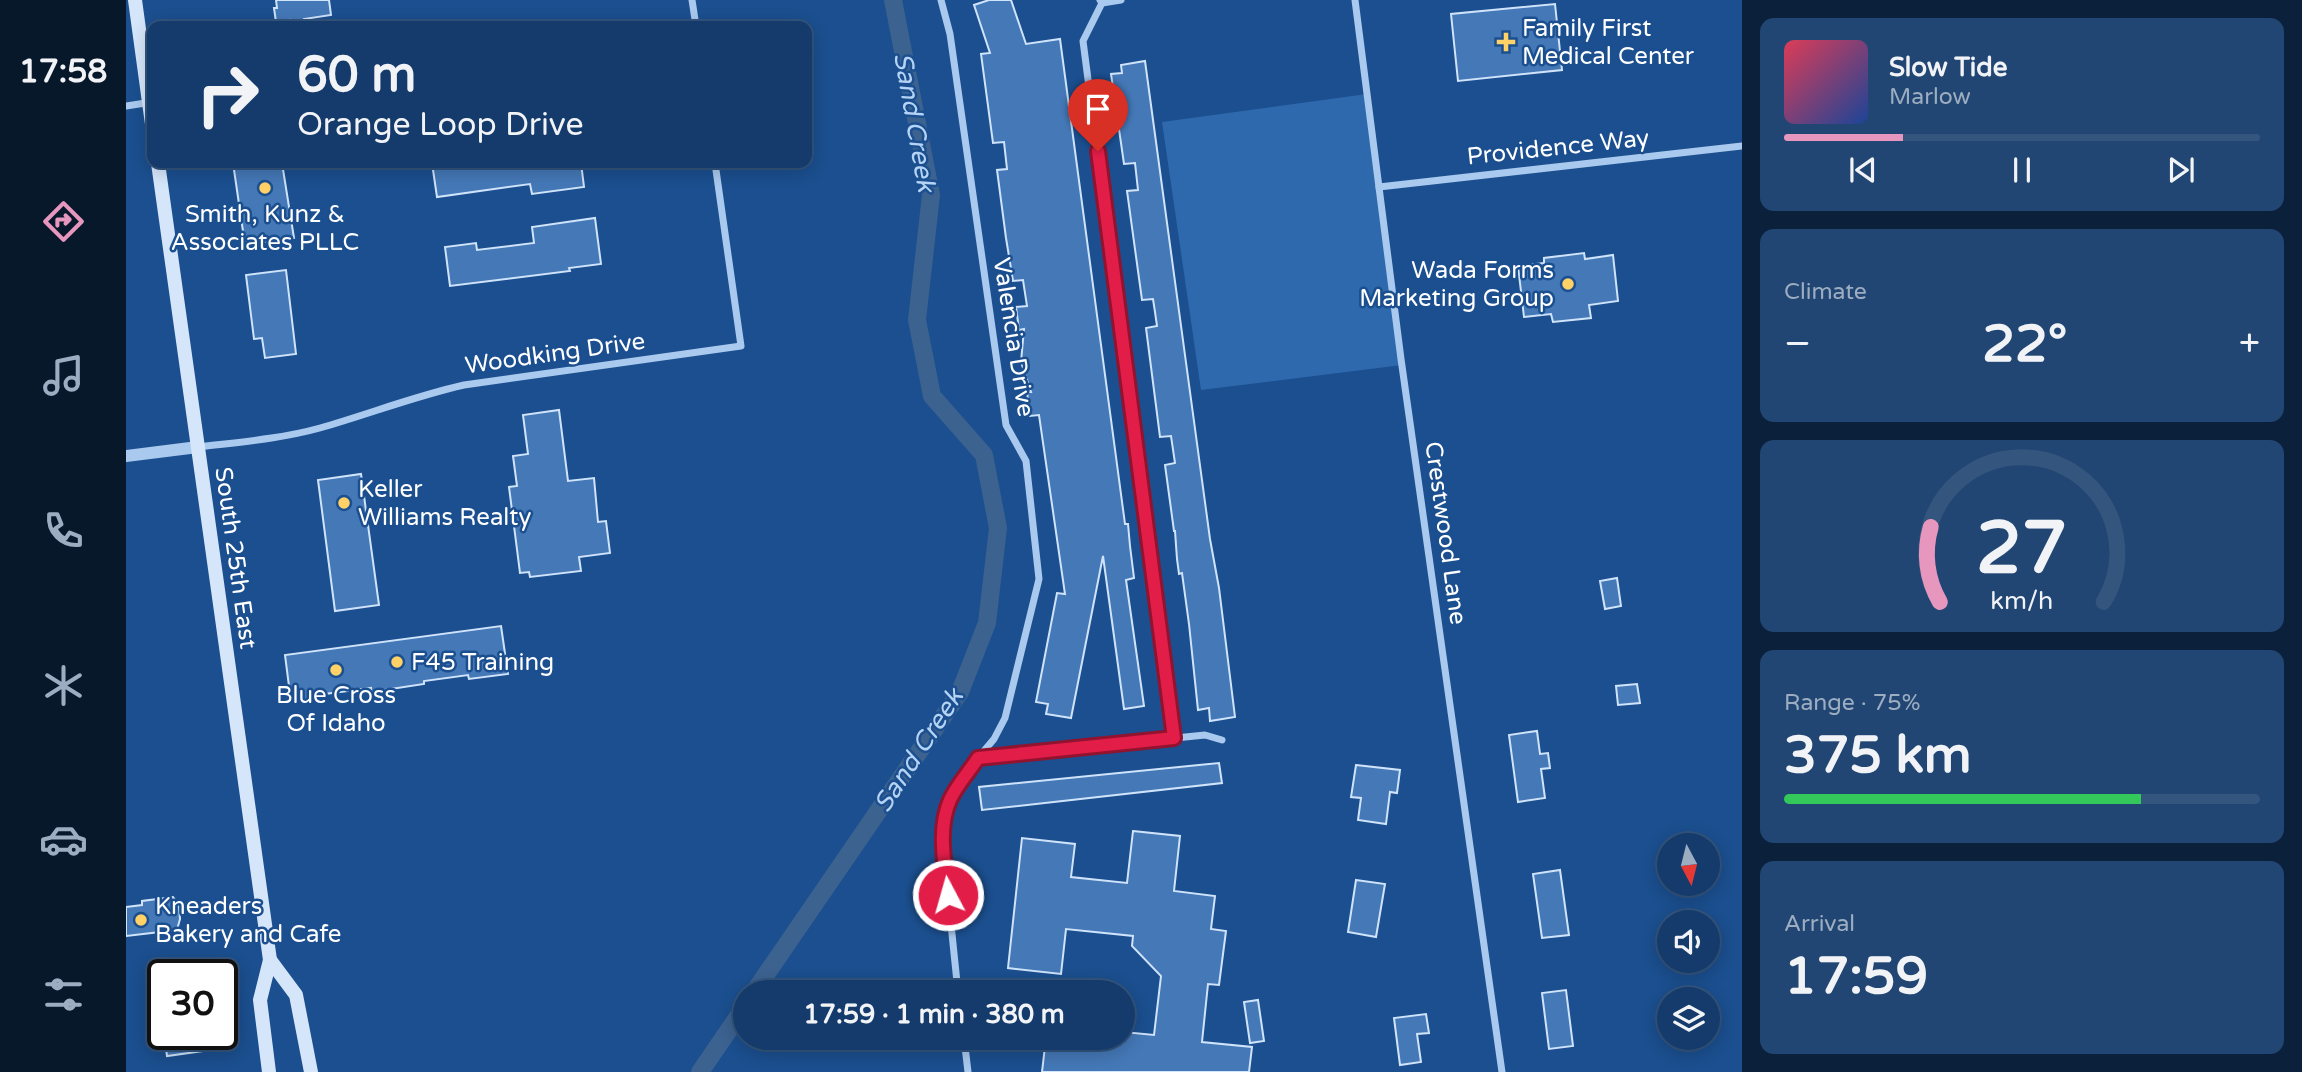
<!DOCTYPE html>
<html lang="en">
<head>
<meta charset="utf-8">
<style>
	body { margin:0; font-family:"Varela Round",sans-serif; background:#214673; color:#f1f3f6; height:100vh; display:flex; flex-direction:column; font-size:26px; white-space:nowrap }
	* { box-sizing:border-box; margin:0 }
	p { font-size:23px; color:#9dadc1 }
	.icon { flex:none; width:38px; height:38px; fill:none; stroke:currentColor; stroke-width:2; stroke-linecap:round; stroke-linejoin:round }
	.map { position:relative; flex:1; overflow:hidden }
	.panel { display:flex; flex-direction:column; gap:18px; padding:18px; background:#0b203b; width:560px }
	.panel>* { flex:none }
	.hud { position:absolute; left:21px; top:21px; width:665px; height:147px; border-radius:14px; box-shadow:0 4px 18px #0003,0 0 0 2px #33557e; background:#143b6b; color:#f1f3f6; overflow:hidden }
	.needle { width:46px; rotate:173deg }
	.controls { position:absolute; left:1531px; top:833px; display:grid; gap:14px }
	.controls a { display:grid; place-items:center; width:63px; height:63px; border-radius:50%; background:#143b6b; box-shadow:0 4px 18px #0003,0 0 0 2px #33557e; font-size:35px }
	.speed { position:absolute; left:21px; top:959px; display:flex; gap:14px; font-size:35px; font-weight:700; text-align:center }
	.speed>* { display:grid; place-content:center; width:91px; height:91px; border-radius:50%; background:#143b6b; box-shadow:0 4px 18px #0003,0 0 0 2px #33557e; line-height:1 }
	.speed .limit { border:4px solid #111; border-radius:10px; background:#fff; color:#111 }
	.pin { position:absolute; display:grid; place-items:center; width:60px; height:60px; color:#fff; margin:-72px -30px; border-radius:50% 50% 50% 0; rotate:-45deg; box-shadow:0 0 7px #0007 }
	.pin .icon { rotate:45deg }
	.me { position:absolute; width:77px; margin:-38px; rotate:354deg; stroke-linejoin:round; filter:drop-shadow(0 0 5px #0008) }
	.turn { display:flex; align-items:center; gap:24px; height:147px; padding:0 35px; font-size:32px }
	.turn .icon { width:91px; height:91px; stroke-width:2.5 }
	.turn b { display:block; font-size:49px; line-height:60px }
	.big { font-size:52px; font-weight:800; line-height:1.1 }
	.panel .tile { flex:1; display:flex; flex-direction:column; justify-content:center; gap:10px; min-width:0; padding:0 24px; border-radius:14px; background:#214673 }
	.panel .dial { align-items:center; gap:0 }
	.dial svg { height:182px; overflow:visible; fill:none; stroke:#33557e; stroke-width:7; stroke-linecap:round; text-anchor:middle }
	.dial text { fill:#f1f3f6; stroke:none }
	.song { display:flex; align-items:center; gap:21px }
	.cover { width:84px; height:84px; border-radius:10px; background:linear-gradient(135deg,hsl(350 70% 55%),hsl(220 70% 35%)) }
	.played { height:7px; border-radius:4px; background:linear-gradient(90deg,#e797bd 25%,#33557e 25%) }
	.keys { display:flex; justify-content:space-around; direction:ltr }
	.heat { display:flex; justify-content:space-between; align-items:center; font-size:38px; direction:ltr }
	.charge { height:10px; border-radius:5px; background:linear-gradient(90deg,#34c759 75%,#33557e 0) }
	.trip { position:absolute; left:607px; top:980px; width:402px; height:70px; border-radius:35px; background:#143b6b; box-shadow:0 4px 18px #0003,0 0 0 2px #33557e; font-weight:800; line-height:70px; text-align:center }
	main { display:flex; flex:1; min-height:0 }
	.tabs { display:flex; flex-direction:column; width:126px; justify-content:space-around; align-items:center; background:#08182b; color:#9dadc1 }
	.tabs .icon { width:49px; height:49px }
	.tabs .active { color:#e797bd }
	.tabs b { font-size:32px; color:#f1f3f6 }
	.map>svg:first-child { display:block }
</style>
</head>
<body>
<main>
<nav class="tabs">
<b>17:58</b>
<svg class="icon active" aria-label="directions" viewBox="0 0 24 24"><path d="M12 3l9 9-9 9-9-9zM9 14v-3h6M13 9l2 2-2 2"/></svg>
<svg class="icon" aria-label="music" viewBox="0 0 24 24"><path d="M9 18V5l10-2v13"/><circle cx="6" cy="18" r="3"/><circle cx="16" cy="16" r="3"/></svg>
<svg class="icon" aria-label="phone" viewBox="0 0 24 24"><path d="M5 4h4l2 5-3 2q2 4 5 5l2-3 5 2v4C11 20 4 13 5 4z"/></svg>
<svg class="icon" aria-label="climate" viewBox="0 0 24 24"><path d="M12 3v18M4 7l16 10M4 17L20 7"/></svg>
<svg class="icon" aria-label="car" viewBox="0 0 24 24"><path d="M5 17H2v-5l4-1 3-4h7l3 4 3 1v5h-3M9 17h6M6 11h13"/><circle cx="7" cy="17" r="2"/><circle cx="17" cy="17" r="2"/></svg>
<svg class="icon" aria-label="filters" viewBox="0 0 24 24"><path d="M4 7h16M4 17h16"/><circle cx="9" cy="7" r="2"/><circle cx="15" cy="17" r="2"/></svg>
</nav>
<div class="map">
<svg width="1616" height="1072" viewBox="0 0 1616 1072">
	<rect width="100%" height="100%" fill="#1b4f8f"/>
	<polygon fill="#2e69ad" points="1241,94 1276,365 1075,390 1036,122"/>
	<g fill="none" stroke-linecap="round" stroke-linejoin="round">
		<g stroke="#3c6290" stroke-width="18">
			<polyline points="628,992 834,692 861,623 872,528 858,455 806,396 791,320 805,195 767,0"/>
			<polyline points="574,1072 620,1005"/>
		</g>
	</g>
	<g fill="#4478b7" stroke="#cfe3fa" stroke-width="2">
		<polygon points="150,0 203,0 205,15 178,19 179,26 165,26 164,20 150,22 148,8 151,8"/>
		<polygon points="863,0 885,0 900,44 934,39 999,524 1002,524 1004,546 1008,578 1000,580 1018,706 998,709 977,556 945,718 920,714 922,704 910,702 931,593 939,594 913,415 904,416 901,392 905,392 895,362 898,329 893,330 890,307 901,306 897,280 887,281 880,238 871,170 881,169 878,142 867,143 855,54 864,53 848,5"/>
		<polygon points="1429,4 1436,70 1332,81 1325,14"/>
		<polygon points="1019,61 1084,539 1093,588 1109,717 1084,721 1083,708 1072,710 1063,624 1056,573 1053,574 1051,559 1049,531 1048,531 1039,465 1049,463 1045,436 1034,437 1020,328 1031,326 1029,312 1027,299 1016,300 1001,191 1012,190 1009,163 998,164 985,74 996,73 995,65"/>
		<polygon points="107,163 156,163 168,238 119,245"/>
		<polygon points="306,163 455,163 458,187 406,194 404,184 311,197"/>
		<polygon points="469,218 475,264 443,268 444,271 324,286 319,247 350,243 351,250 408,243 406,227"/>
		<polygon points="1458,253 1459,259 1487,255 1492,301 1463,305 1465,318 1427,322 1425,314 1398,317 1392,266 1418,263 1418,258"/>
		<polygon points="160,270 170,354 139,358 136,338 128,339 120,275"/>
		<polygon points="433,410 442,481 468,478 472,522 480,521 484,553 453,557 455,571 404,577 403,572 394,573 383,487 391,486 387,456 402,454 397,415"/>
		<polygon points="235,474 253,605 209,611 192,480"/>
		<polygon points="1491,578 1495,606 1479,609 1474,581"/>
		<polygon points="375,626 382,674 343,679 342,675 298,681 298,684 245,692 245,688 199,694 199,698 165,702 159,655"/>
		<polygon points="1511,684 1514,703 1492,705 1490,686"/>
		<polygon points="1411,731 1414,754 1422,753 1424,768 1415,769 1419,798 1392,802 1383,735"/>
		<polygon points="1093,763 1096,783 856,810 853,787"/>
		<polygon points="1230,765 1274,770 1271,793 1264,792 1260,824 1232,820 1235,798 1225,797"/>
		<polygon points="1007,831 1054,836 1048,891 1089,896 1085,929 1100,931 1093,985 1082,984 1076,1042 1126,1047 1123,1072 916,1072 920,1038 998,1038 998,1032 1028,1035 1035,976 1006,946 1007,936 940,929 935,974 882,968 896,838 949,844 945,877 1001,883"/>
		<polygon points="1434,870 1443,935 1416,938 1407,874"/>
		<polygon points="1230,880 1259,884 1250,937 1222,932"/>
		<polygon points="47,897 53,906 54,919 51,930 0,936 0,907 16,905 16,901"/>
		<polygon points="1440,990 1447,1046 1423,1049 1416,993"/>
		<polygon points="1132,1000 1138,1041 1124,1043 1118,1002"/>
		<polygon points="1300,1014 1303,1033 1291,1034 1295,1062 1274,1065 1268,1018"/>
		<polygon points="38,1034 83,1034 85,1050 41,1056"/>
	</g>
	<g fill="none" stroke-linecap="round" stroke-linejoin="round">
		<g stroke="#a9c9ee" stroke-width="7">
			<polyline points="566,0 570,26"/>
			<polyline points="815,0 824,34 880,425 900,461 913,579 879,718 868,739 852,758 823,801 818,824 817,847 832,992"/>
			<polyline points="974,0 976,3 957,41 1048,738"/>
			<polyline points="1229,0 1275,359 1376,1072"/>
			<polyline points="976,3 995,0"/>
			<polyline points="0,106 26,102"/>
			<polyline points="1253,187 1616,146"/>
			<path d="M72,447C113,442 154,439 194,428C243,414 289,396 338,385L615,346L589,163"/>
			<polyline points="852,758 1079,735 1096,740"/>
			<polyline points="838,1038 842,1072"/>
		</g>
		<polyline stroke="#a9c9ee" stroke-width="12" points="0,456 72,447"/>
		<g stroke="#d6e6fa" stroke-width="14">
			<polyline points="9,0 26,124"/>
			<polyline points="32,163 144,960 134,1000 143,1072"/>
			<polyline points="144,960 170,995 185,1072"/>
		</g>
	</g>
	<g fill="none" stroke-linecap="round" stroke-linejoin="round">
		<g stroke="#92132f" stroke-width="18">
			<path id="route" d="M822,895C819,865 811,829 824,800C830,786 843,772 852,758L1048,738L972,151"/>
		</g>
		<use href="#route" stroke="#e11d48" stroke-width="12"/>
	</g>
	<g fill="#ffd166" stroke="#1b4f8f" stroke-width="2.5">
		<path d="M1376.5 31.5h7v7h7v7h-7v7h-7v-7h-7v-7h7z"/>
		<circle cx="139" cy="188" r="7"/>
		<circle cx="1442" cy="284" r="7"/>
		<circle cx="218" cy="503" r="7"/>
		<circle cx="271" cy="662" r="7"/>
		<circle cx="210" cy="670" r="7"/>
		<circle cx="15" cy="920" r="7"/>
	</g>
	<g text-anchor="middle" stroke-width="5" stroke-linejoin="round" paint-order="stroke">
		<g font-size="24" fill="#fff" stroke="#1b4f8f" text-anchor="start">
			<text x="1396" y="36">Family First<tspan x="1396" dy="28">Medical Center</tspan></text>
			<text x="139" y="222" text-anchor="middle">Smith, Kunz &amp;<tspan x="139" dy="28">Associates PLLC</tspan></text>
			<text x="1428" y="278" text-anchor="end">Wada Forms<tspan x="1428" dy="28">Marketing Group</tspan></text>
			<text x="232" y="497">Keller<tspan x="232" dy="28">Williams Realty</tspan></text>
			<text x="285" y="670">F45 Training</text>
			<text x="210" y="703" text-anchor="middle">Blue Cross<tspan x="210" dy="28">Of Idaho</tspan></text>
			<text x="29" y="914">Kneaders<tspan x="29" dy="28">Bakery and Cafe</tspan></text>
		</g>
		<g font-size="24" fill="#fff" stroke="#1b4f8f">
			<text transform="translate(1432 147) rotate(-6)" y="8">Providence Way</text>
			<text transform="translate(888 337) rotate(81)" y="8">Valencia Drive</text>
			<text transform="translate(429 353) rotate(-8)" y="8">Woodking Drive</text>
			<text transform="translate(1320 533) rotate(82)" y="8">Crestwood Lane</text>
			<text transform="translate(110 558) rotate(82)" y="8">South 25th East</text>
		</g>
		<g font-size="26" font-style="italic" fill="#b5d3f5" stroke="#1b4f8f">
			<text transform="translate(789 122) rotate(80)" y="9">Sand Creek</text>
			<text transform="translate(792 750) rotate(-57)" y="9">Sand Creek</text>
		</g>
	</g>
</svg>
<div class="controls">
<a><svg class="needle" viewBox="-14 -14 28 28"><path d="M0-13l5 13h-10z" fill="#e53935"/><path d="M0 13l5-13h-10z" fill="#9dadc1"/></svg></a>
<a><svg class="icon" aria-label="sound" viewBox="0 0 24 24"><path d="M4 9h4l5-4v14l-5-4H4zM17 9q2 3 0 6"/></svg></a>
<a><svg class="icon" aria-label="layers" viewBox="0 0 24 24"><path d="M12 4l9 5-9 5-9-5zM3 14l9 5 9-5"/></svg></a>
</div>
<div class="speed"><div class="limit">30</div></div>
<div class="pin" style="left:972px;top:151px;background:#d93025"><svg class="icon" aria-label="arrive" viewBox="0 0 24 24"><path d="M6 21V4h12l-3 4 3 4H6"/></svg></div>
<svg class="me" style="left:822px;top:895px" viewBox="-20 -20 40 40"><circle r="17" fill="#e11d48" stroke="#fff" stroke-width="3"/><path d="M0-11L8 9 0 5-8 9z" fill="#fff"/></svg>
<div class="trip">17:59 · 1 min · 380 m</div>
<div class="hud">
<div class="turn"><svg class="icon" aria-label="right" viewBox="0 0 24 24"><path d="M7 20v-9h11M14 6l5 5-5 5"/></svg><div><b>60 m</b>Orange Loop Drive</div></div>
</div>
</div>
<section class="panel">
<div class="tile">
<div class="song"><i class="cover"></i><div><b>Slow Tide</b><p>Marlow</p></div></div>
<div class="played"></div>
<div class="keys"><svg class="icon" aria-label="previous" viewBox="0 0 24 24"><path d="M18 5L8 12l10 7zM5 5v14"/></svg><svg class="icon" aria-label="pause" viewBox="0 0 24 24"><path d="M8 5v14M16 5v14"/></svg><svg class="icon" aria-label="next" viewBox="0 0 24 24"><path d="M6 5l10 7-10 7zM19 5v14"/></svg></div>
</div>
<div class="tile"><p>Climate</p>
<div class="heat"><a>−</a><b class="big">22°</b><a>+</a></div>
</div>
<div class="tile dial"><svg viewBox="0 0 100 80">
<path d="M14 69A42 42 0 1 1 86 69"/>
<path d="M14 69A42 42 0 0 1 10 36" stroke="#e797bd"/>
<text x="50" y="56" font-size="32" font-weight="700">27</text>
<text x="50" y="72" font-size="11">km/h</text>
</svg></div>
<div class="tile"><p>Range · 75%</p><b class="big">375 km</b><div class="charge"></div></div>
<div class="tile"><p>Arrival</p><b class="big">17:59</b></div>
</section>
</main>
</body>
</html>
